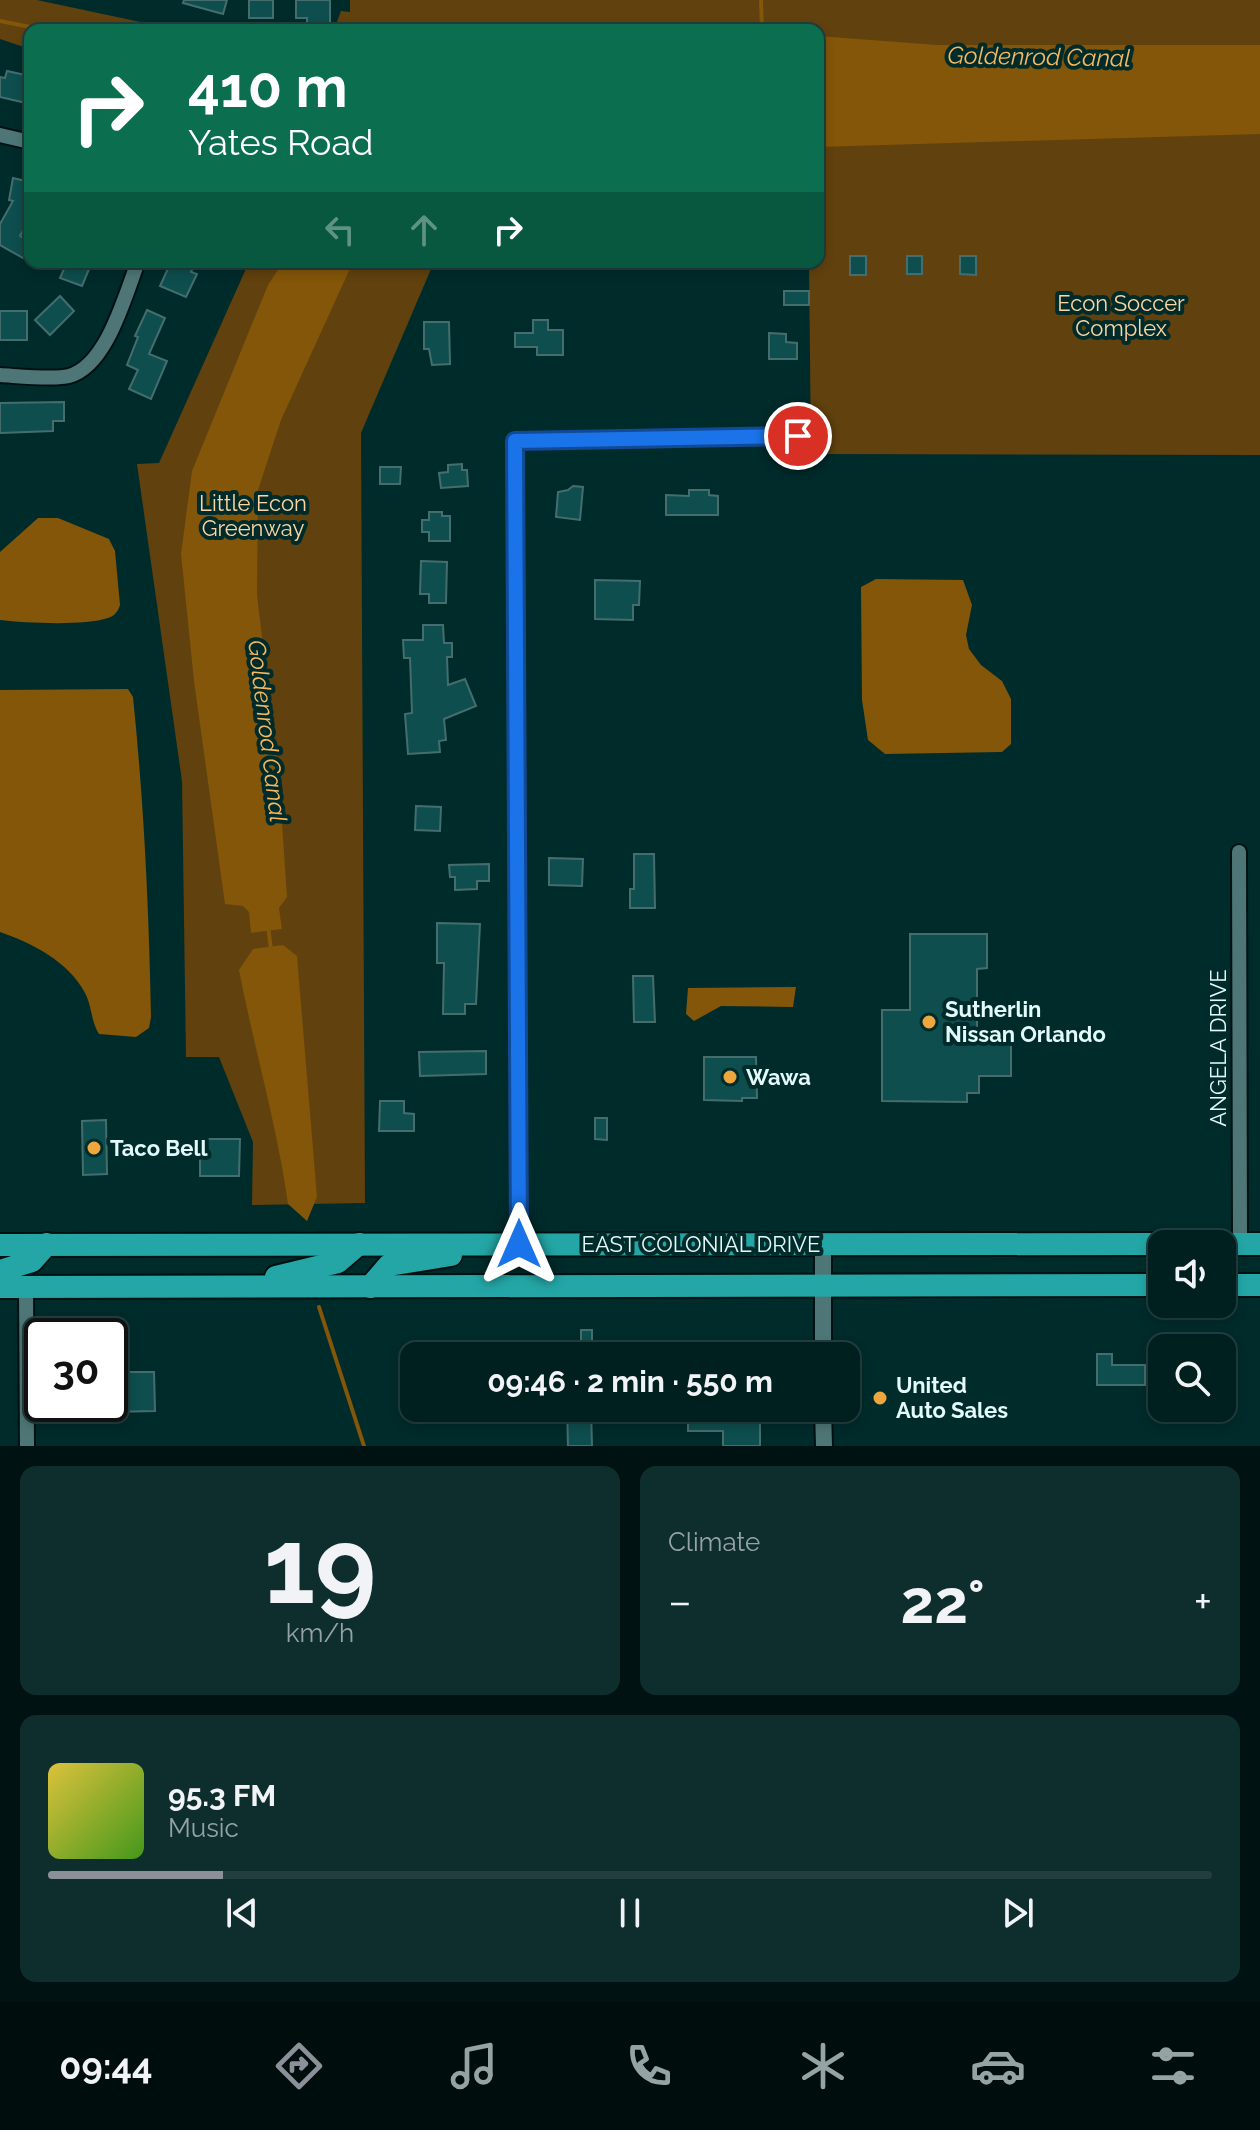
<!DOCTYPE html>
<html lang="en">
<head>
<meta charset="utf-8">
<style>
	body { margin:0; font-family:Raleway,sans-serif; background:#0e2d2d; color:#f1f3f6; height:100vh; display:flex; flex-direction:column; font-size:30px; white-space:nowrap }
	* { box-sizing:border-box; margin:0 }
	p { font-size:26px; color:#95a3a5 }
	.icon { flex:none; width:44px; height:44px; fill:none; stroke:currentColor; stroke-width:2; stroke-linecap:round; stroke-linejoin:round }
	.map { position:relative; height:1446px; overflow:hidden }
	.side { display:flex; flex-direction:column; gap:20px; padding:20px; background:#001212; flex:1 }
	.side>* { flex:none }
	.hud { position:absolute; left:24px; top:24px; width:800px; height:244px; border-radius:16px; box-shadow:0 4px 12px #0003,0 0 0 2px #223e3e; background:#0b6e4f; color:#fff; overflow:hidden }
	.fabs { position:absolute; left:1148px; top:1230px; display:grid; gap:16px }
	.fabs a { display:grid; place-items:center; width:88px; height:88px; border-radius:16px; background:#002020; box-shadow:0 4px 12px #0003,0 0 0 2px #223e3e; font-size:40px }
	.speed { position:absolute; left:24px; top:1318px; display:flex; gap:16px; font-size:40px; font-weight:700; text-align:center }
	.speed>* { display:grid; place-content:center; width:104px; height:104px; border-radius:50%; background:#002020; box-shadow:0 4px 12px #0003,0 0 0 2px #223e3e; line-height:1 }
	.speed .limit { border:4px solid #111; border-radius:12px; background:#fff; color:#111 }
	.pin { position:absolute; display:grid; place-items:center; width:68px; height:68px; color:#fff; margin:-34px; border:4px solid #fff; border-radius:50%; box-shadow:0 2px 8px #0007 }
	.me { position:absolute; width:88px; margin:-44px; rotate:0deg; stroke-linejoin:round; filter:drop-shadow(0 0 6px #0008) }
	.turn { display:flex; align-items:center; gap:28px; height:168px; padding:0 32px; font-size:36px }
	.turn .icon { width:104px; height:104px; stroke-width:2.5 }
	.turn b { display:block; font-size:56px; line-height:68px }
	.lanes { display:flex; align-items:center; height:76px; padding:0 32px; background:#0003; justify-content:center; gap:40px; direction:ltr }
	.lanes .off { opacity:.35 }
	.big { font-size:60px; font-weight:700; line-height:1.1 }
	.side .card { flex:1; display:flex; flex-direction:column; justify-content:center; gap:12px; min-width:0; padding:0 28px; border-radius:16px; background:#0e2d2d }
	.side .dial { align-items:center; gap:0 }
	.dial b { font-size:104px; line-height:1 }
	.song { display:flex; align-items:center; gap:24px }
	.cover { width:96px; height:96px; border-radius:12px; background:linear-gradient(135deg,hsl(50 70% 55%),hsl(100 70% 35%)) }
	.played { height:8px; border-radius:4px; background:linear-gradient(90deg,#8c9099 15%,#223e3e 15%) }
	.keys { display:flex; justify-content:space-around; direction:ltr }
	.heat { display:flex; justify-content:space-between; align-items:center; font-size:44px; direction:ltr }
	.side .tiles { flex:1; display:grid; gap:20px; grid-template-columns:1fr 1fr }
	.card:last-child { grid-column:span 2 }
	.trip { position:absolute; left:400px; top:1342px; width:460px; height:80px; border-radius:16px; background:#002020; box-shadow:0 4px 12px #0003,0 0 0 2px #223e3e; font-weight:700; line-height:80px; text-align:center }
	.tabs { display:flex; height:128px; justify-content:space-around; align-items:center; background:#000d0d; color:#95a3a5 }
	.tabs .icon { width:56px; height:56px }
	.tabs .active { color:#8c9099 }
	.tabs b { font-size:36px; color:#f1f3f6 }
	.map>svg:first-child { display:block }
</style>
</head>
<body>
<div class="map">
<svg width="1260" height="1446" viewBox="0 0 1260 1446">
	<rect width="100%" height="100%" fill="#002b2b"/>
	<g fill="#61410e">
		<polygon points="0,0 37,0 178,30 30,30 30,49 0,39"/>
		<polygon points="350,0 1260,0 1260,455 811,454 809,262 818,262 818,30 334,30 341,11 350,12"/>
		<polygon points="249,262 434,262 361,433 365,1203 252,1205 253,1142 219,1057 186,1057 182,781 137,464 159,463"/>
	</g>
	<g fill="#835609">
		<polygon points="818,36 937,45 1260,45 1260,134 818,147"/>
		<polygon points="283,262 353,262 281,420 258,490 257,595 279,778 287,897 279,908 282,929 251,933 249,912 243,906 225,904 194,681 181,554 192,471 268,285"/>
		<path d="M38,518H58L109,539L115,551L120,605C118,611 115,616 108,618C84,626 26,623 0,620V552Z"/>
		<polygon points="876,579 963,580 972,605 966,635 969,649 981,665 1002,681 1011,699 1011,744 1002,752 885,754 868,740 862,700 861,587"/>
		<path d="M128,689L133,697C144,804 149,910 151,1017L149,1028L136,1037L99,1034C91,1022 92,1006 85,993C69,962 32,943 0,932V690Z"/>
		<path d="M283,945L297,956L317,1197L307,1221L288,1204C277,1125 254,1048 239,970L253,949Z"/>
		<polygon points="796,987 793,1007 721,1006 694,1021 686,1014 688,988"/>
	</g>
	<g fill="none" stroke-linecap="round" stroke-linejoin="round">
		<g stroke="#835609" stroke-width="4">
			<polyline points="761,0 762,30"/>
			<polyline points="0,21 45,30"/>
			<polyline points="268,926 271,949"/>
			<polyline points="319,1307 364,1446"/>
		</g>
	</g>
	<g fill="#0e4e4e" stroke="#466d6d" stroke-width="2">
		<polygon points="184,0 227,0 223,14 183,3"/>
		<rect x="249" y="0" width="24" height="18"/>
		<polygon points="296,0 330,0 330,25 307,25 307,18 296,18"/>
		<polygon points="7,71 30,76 26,103 0,97 0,77 5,78"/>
		<polygon points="13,178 30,182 30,219 20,236 30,242 30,246 23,258 0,245 0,224 13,201 9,200"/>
		<rect x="850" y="256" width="16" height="19"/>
		<rect x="907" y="256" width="15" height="18"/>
		<polygon points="960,256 976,256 976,275 960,274"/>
		<polygon points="67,262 92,262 82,286 60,278"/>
		<polygon points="171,262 196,262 191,272 197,274 186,297 160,286"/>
		<rect x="784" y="291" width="25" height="14"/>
		<polygon points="60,296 74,311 50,335 35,320"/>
		<polygon points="147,310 165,318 149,354 167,361 151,399 129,389 138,370 127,365 138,337 135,336"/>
		<rect x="0" y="311" width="27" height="29"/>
		<polygon points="533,320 548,320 548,330 563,330 563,355 537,355 537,347 515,347 515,333 533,333"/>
		<polygon points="424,322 449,322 450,364 432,365 429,349 424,349"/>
		<polygon points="769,333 786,334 786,342 797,343 797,359 769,359"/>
		<polygon points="64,402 64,421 53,421 53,431 0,433 0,403"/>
		<polygon points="462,464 462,470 467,470 468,486 441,488 439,473 448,472 448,465"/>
		<polygon points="380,467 401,467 400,484 380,484"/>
		<polygon points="573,486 583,487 580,520 556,517 558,492 568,490"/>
		<polygon points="689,490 709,490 709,495 718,496 718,515 666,515 666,495 689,496"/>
		<polygon points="429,512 442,512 442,516 450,516 450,541 429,541 429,532 422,532 422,520 429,520"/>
		<polygon points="421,561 447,562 446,603 429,603 429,594 420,594"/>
		<polygon points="595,580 640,581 639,605 633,605 633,620 595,619"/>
		<polygon points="423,625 443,625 444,643 452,643 452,657 447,657 448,685 465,679 476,706 444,719 446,740 439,741 440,752 408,754 405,714 412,713 410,658 404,658 403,640 423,640"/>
		<polygon points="416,806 441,807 440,831 415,830"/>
		<polygon points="634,854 654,854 655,908 630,908 630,889 634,889"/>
		<polygon points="549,858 583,859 582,886 549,885"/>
		<polygon points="489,864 489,881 477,881 477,889 455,890 455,877 450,877 449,865"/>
		<polygon points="437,923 480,924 476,1004 465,1004 465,1014 443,1014 444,963 437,963"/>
		<polygon points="910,934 987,934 987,968 977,969 977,1033 1011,1033 1011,1076 979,1076 979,1093 967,1093 967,1102 882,1101 882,1010 910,1010"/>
		<polygon points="633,976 653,976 655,1022 634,1022"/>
		<polygon points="486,1051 486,1074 420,1076 419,1052"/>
		<polygon points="704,1057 756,1057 757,1098 742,1098 742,1101 704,1100"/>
		<polygon points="380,1101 404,1101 404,1113 414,1114 414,1131 379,1131"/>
		<polygon points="595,1118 607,1118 607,1140 595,1139"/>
		<polygon points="106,1120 107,1174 83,1175 82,1121"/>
		<polygon points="200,1139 240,1139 239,1176 200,1176"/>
		<rect x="581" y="1330" width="11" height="18"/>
		<polygon points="1097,1354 1112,1354 1112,1365 1145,1365 1145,1385 1097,1385"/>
		<polygon points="110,1372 154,1372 155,1411 110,1412"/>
		<polygon points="567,1408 591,1408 592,1446 568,1446"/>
		<polygon points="688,1408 760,1408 760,1446 723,1446 723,1431 688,1431"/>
	</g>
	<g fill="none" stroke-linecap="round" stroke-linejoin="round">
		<g stroke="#011" stroke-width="18">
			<g id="minor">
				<polyline points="0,135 30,142"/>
				<path d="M0,375C18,376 54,380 69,376C107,366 125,295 138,262"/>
				<polyline points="1239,852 1240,1244"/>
				<polyline points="519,1244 515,441 810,436"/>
				<polyline points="26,1287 27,1446"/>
			</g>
		</g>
		<g stroke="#011" stroke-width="20">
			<g id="tertiary">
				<polyline points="823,1244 823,1356"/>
				<polyline points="823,1408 824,1446"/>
			</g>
		</g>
		<g stroke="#011" stroke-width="26">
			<g id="trunk">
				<polyline points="1222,1244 1260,1244"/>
				<polyline points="0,1245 1162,1244"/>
				<polyline points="0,1271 32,1261 47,1244"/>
				<polyline points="276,1277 338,1262 359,1244"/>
				<polyline points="1222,1285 1260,1285"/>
				<polyline points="0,1287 1162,1285"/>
				<polyline points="370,1287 389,1265 451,1255"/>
			</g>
		</g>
		<use href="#minor" stroke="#4f7676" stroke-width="14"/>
		<use href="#tertiary" stroke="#4f7676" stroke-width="16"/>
		<use href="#trunk" stroke="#24a6a6" stroke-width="22"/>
	</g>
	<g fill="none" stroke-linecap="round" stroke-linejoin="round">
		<g stroke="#114b97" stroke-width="20">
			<polyline id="route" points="519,1244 515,441 798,436"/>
		</g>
		<use href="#route" stroke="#1a73e8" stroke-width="14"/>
	</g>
	<g fill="#eea73d" stroke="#002b2b" stroke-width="3">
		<circle cx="929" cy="1022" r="8"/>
		<circle cx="730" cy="1077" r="8"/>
		<circle cx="94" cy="1148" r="8"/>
		<circle cx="880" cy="1398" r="8"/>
	</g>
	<g text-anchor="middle" stroke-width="8" stroke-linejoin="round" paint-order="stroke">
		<g font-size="22" fill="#fdd5a3" stroke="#002b2b">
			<text x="1121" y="311">Econ Soccer<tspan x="1121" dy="25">Complex</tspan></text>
			<text x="253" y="511">Little Econ<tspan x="253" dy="25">Greenway</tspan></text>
		</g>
		<g font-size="22" font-weight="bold" fill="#e4f9f9" stroke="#002b2b" text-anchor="start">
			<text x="945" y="1017">Sutherlin<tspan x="945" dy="25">Nissan Orlando</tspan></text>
			<text x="746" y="1085">Wawa</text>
			<text x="110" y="1156">Taco Bell</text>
			<text x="896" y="1393">United<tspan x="896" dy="25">Auto Sales</tspan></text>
		</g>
		<g font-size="22" fill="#e4f9f9" stroke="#002b2b">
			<text transform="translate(1218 1048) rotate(-90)" y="8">ANGELA DRIVE</text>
			<text x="701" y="1252">EAST COLONIAL DRIVE</text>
		</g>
		<g font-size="24" font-style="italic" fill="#fab85d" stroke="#002b2b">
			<text transform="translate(1039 57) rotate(1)" y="8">Goldenrod Canal</text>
			<text transform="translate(267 731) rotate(83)" y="8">Goldenrod Canal</text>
		</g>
	</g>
</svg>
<div class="fabs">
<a><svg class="icon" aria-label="sound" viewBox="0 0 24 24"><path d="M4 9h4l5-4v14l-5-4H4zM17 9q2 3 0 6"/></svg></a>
<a><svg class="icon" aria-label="search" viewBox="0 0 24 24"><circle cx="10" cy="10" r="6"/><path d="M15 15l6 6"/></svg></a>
</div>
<div class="speed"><div class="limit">30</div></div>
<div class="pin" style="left:798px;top:436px;background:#d93025"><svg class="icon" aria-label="arrive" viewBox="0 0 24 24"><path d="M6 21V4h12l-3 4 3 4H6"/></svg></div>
<svg class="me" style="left:519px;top:1244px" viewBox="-20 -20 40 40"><path d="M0-17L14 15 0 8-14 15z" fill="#1a73e8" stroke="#fff" stroke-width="4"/></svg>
<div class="trip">09:46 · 2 min · 550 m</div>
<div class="hud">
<div class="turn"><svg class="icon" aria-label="right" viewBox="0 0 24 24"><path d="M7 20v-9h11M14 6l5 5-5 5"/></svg><div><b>410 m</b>Yates Road</div></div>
<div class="lanes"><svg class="icon off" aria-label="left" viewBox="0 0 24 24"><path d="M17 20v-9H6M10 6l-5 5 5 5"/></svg><svg class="icon off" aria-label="ahead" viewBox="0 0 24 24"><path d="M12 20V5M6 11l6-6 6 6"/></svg><svg class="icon" aria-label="right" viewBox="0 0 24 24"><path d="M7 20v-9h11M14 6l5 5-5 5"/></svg></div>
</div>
</div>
<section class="side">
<div class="tiles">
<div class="card dial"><b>19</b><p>km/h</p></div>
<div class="card"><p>Climate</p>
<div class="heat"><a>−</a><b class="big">22°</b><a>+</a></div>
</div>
<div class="card">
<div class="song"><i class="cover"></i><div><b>95.3 FM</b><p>Music</p></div></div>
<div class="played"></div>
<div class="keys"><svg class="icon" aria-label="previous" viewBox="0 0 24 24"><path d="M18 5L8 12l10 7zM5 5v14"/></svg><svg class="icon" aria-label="pause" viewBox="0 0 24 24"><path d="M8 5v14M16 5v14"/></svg><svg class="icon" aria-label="next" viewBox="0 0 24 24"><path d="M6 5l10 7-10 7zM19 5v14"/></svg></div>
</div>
</div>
</section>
<nav class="tabs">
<b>09:44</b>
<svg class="icon active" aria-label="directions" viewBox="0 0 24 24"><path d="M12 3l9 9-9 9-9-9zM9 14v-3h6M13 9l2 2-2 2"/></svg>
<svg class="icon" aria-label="music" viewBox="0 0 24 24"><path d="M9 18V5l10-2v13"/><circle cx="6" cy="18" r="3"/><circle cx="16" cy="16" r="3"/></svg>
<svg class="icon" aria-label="phone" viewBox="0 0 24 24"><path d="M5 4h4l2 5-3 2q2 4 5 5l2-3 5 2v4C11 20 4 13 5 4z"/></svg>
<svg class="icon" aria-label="climate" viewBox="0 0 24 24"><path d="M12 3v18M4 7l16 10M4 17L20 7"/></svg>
<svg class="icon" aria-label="car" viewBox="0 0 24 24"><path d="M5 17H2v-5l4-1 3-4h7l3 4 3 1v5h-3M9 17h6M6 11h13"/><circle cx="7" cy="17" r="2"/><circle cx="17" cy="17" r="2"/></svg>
<svg class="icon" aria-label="filters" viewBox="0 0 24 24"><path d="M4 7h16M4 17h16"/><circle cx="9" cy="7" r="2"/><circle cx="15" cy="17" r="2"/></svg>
</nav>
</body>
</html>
